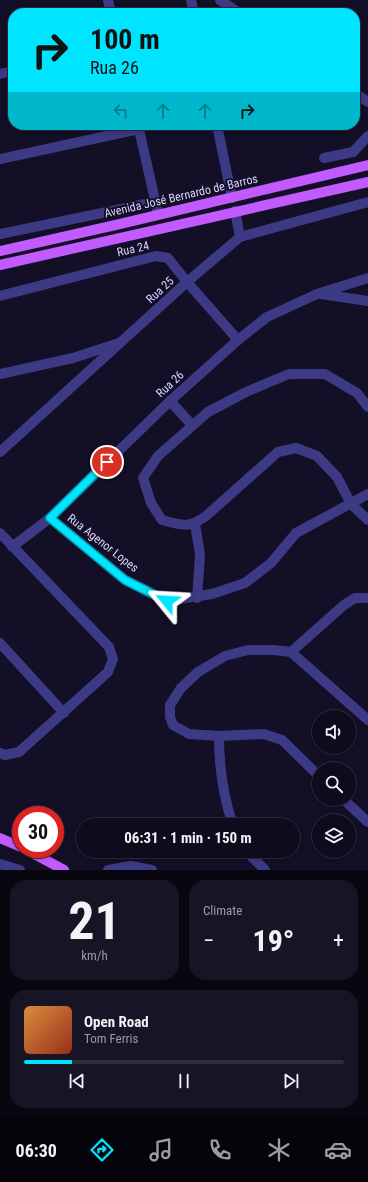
<!DOCTYPE html>
<html lang="en">
<head>
<meta charset="utf-8">
<style>
	body { margin:0; font-family:"Roboto Condensed",sans-serif; background:#171425; color:#f1f3f6; height:100vh; display:flex; flex-direction:column; font-size:15px; white-space:nowrap }
	* { box-sizing:border-box; margin:0 }
	p { font-size:13px; color:#9b9ba3 }
	.icon { flex:none; width:22px; height:22px; fill:none; stroke:currentColor; stroke-width:2; stroke-linecap:round; stroke-linejoin:round }
	.map { position:relative; height:870px; overflow:hidden }
	.sheet { display:flex; flex-direction:column; gap:10px; padding:10px; background:#08060f; flex:1 }
	.sheet>* { flex:none }
	.guide { position:absolute; left:8px; top:8px; width:352px; height:122px; border-radius:16px; box-shadow:0 2px 6px #0003,0 0 0 1px #2e2b3b; background:#00e5ff; color:#111; overflow:hidden }
	.tools { position:absolute; left:312px; top:710px; display:grid; gap:8px }
	.tools a { display:grid; place-items:center; width:44px; height:44px; border-radius:50%; background:#0e0b1c; box-shadow:0 2px 6px #0003,0 0 0 1px #2e2b3b; font-size:20px }
	.speed { position:absolute; left:12px; top:806px; display:flex; gap:8px; font-size:20px; font-weight:700; text-align:center }
	.speed>* { display:grid; place-content:center; width:52px; height:52px; border-radius:50%; background:#0e0b1c; box-shadow:0 2px 6px #0003,0 0 0 1px #2e2b3b; line-height:1 }
	.speed .limit { border:6px solid #d22; background:#fff; color:#111 }
	.pin { position:absolute; display:grid; place-items:center; width:34px; height:34px; color:#fff; margin:-17px; border:2px solid #fff; border-radius:50%; box-shadow:0 1px 4px #0007 }
	.me { position:absolute; width:44px; margin:-22px; rotate:297deg; stroke-linejoin:round; filter:drop-shadow(0 0 3px #0008) }
	.turn { display:flex; align-items:center; gap:14px; height:84px; padding:0 16px; font-size:18px }
	.turn .icon { width:52px; height:52px; stroke-width:2.5 }
	.turn b { display:block; font-size:28px; line-height:34px }
	.lanes { display:flex; align-items:center; height:38px; padding:0 16px; background:#0003; justify-content:center; gap:20px; direction:ltr }
	.lanes .off { opacity:.35 }
	.big { font-size:30px; font-weight:700; line-height:1.1 }
	.sheet .widget { flex:1; display:flex; flex-direction:column; justify-content:center; gap:6px; min-width:0; padding:0 14px; border-radius:16px; background:#171425 }
	.sheet .dial { align-items:center; gap:0 }
	.dial b { font-size:52px; line-height:1 }
	.song { display:flex; align-items:center; gap:12px }
	.cover { width:48px; height:48px; border-radius:6px; background:linear-gradient(135deg,hsl(30 70% 55%),hsl(10 70% 35%)) }
	.played { height:4px; border-radius:2px; background:linear-gradient(90deg,#00e5ff 15%,#2e2b3b 15%) }
	.keys { display:flex; justify-content:space-around; direction:ltr }
	.heat { display:flex; justify-content:space-between; align-items:center; font-size:22px; direction:ltr }
	.sheet .tiles { flex:1; display:grid; gap:10px; grid-template-columns:1fr 1fr }
	.widget:last-child { grid-column:span 2 }
	.trip { position:absolute; left:76px; top:818px; width:224px; height:40px; border-radius:20px; background:#0e0b1c; box-shadow:0 2px 6px #0003,0 0 0 1px #2e2b3b; font-weight:700; line-height:40px; text-align:center }
	.dock { display:flex; height:64px; justify-content:space-around; align-items:center; background:#06040b; color:#9b9ba3 }
	.dock .icon { width:28px; height:28px }
	.dock .current { color:#00e5ff }
	.dock b { font-size:18px; color:#f1f3f6 }
	.map>svg:first-child { display:block }
</style>
</head>
<body>
<div class="map">
<svg width="368" height="870" viewBox="0 0 368 870">
	<rect width="100%" height="100%" fill="#130f26"/>
	<g fill="none" stroke-linecap="round" stroke-linejoin="round">
		<g stroke="#3d3a85" stroke-width="10">
			<polyline points="108,0 111,13"/>
			<polyline points="191,0 194,13"/>
			<polyline points="220,0 239,13"/>
			<polyline points="0,74 13,71"/>
			<polyline points="355,93 368,102"/>
			<polyline points="138,125 157,209"/>
			<polyline points="217,125 232,198"/>
			<polyline points="324,158 353,152 368,136"/>
			<polyline points="0,159 139,129"/>
			<polyline points="235,211 240,237"/>
			<polyline points="0,234 155,202"/>
			<polyline points="321,294 368,301"/>
			<polyline points="0,296 156,256 168,258 187,282 238,340"/>
			<polyline points="0,374 73,358 119,343"/>
			<polyline points="170,401 192,425"/>
			<path d="M368,407L357,393L325,374H289L246,392L208,412L158,456L143,478L151,503L162,520C181,525 188,529 206,516L278,452L296,448L317,456L337,477L351,504L368,520"/>
			<polyline points="0,452 187,282 240,237 368,202"/>
			<polyline points="50,518 125,580 167,601 212,594 245,583 271,563 296,533 368,494"/>
			<polyline points="195,524 200,554 197,598"/>
			<polyline points="0,533 109,647 113,659 108,672 19,752 5,755 0,753"/>
			<polyline points="12,547 50,518 170,401 238,340 267,317 317,294 368,278"/>
			<polyline points="0,643 64,713"/>
			<polyline points="291,652 344,605 355,598 368,598"/>
			<path d="M219,736C219,766 223,796 233,825"/>
			<polyline points="319,776 282,740 264,734 219,736 189,734 173,725 170,717 170,705 181,688 198,672 225,656 248,650 274,650 291,652 368,720"/>
			<polyline points="343,799 368,822"/>
			<polyline points="246,851 265,870"/>
			<polyline points="0,864 20,870"/>
			<polyline points="108,870 131,866 152,870"/>
		</g>
		<g stroke="#c25bff" stroke-width="10">
			<polyline points="0,251 120,224 368,165"/>
			<polyline points="0,265 368,182"/>
			<polyline points="0,838 21,847"/>
			<polyline points="25,849 64,870"/>
		</g>
	</g>
	<g fill="none" stroke-linecap="round" stroke-linejoin="round">
		<g stroke="#0095a6" stroke-width="10">
			<polyline id="route" points="107,462 50,518 125,580 167,601"/>
		</g>
		<use href="#route" stroke="#00e5ff" stroke-width="7"/>
	</g>
	<g text-anchor="middle" stroke-width="4" stroke-linejoin="round" paint-order="stroke">
		<g font-size="12" fill="#d9d4ff" stroke="#130f26">
			<text transform="translate(181 196) rotate(-13)" y="4">Avenida José Bernardo de Barros</text>
			<text transform="translate(133 249) rotate(-13)" y="4">Rua 24</text>
			<text transform="translate(160 290) rotate(-43)" y="4">Rua 25</text>
			<text transform="translate(170 384) rotate(-43)" y="4">Rua 26</text>
			<text transform="translate(103 543) rotate(38)" y="4">Rua Agenor Lopes</text>
		</g>
	</g>
</svg>
<div class="tools">
<a><svg class="icon" aria-label="sound" viewBox="0 0 24 24"><path d="M4 9h4l5-4v14l-5-4H4zM17 9q2 3 0 6"/></svg></a>
<a><svg class="icon" aria-label="search" viewBox="0 0 24 24"><circle cx="10" cy="10" r="6"/><path d="M15 15l6 6"/></svg></a>
<a><svg class="icon" aria-label="layers" viewBox="0 0 24 24"><path d="M12 4l9 5-9 5-9-5zM3 14l9 5 9-5"/></svg></a>
</div>
<div class="speed"><div class="limit">30</div></div>
<div class="pin" style="left:107px;top:462px;background:#d93025"><svg class="icon" aria-label="arrive" viewBox="0 0 24 24"><path d="M6 21V4h12l-3 4 3 4H6"/></svg></div>
<svg class="me" style="left:167px;top:601px" viewBox="-20 -20 40 40"><path d="M0-17L14 15 0 8-14 15z" fill="#00e5ff" stroke="#fff" stroke-width="4"/></svg>
<div class="trip">06:31 · 1 min · 150 m</div>
<div class="guide">
<div class="turn"><svg class="icon" aria-label="right" viewBox="0 0 24 24"><path d="M7 20v-9h11M14 6l5 5-5 5"/></svg><div><b>100 m</b>Rua 26</div></div>
<div class="lanes"><svg class="icon off" aria-label="left" viewBox="0 0 24 24"><path d="M17 20v-9H6M10 6l-5 5 5 5"/></svg><svg class="icon off" aria-label="ahead" viewBox="0 0 24 24"><path d="M12 20V5M6 11l6-6 6 6"/></svg><svg class="icon off" aria-label="ahead" viewBox="0 0 24 24"><path d="M12 20V5M6 11l6-6 6 6"/></svg><svg class="icon" aria-label="right" viewBox="0 0 24 24"><path d="M7 20v-9h11M14 6l5 5-5 5"/></svg></div>
</div>
</div>
<section class="sheet">
<div class="tiles">
<div class="widget dial"><b>21</b><p>km/h</p></div>
<div class="widget"><p>Climate</p>
<div class="heat"><a>−</a><b class="big">19°</b><a>+</a></div>
</div>
<div class="widget">
<div class="song"><i class="cover"></i><div><b>Open Road</b><p>Tom Ferris</p></div></div>
<div class="played"></div>
<div class="keys"><svg class="icon" aria-label="previous" viewBox="0 0 24 24"><path d="M18 5L8 12l10 7zM5 5v14"/></svg><svg class="icon" aria-label="pause" viewBox="0 0 24 24"><path d="M8 5v14M16 5v14"/></svg><svg class="icon" aria-label="next" viewBox="0 0 24 24"><path d="M6 5l10 7-10 7zM19 5v14"/></svg></div>
</div>
</div>
</section>
<nav class="dock">
<b>06:30</b>
<svg class="icon current" aria-label="directions" viewBox="0 0 24 24"><path d="M12 3l9 9-9 9-9-9zM9 14v-3h6M13 9l2 2-2 2"/></svg>
<svg class="icon" aria-label="music" viewBox="0 0 24 24"><path d="M9 18V5l10-2v13"/><circle cx="6" cy="18" r="3"/><circle cx="16" cy="16" r="3"/></svg>
<svg class="icon" aria-label="phone" viewBox="0 0 24 24"><path d="M5 4h4l2 5-3 2q2 4 5 5l2-3 5 2v4C11 20 4 13 5 4z"/></svg>
<svg class="icon" aria-label="climate" viewBox="0 0 24 24"><path d="M12 3v18M4 7l16 10M4 17L20 7"/></svg>
<svg class="icon" aria-label="car" viewBox="0 0 24 24"><path d="M5 17H2v-5l4-1 3-4h7l3 4 3 1v5h-3M9 17h6M6 11h13"/><circle cx="7" cy="17" r="2"/><circle cx="17" cy="17" r="2"/></svg>
</nav>
</body>
</html>
